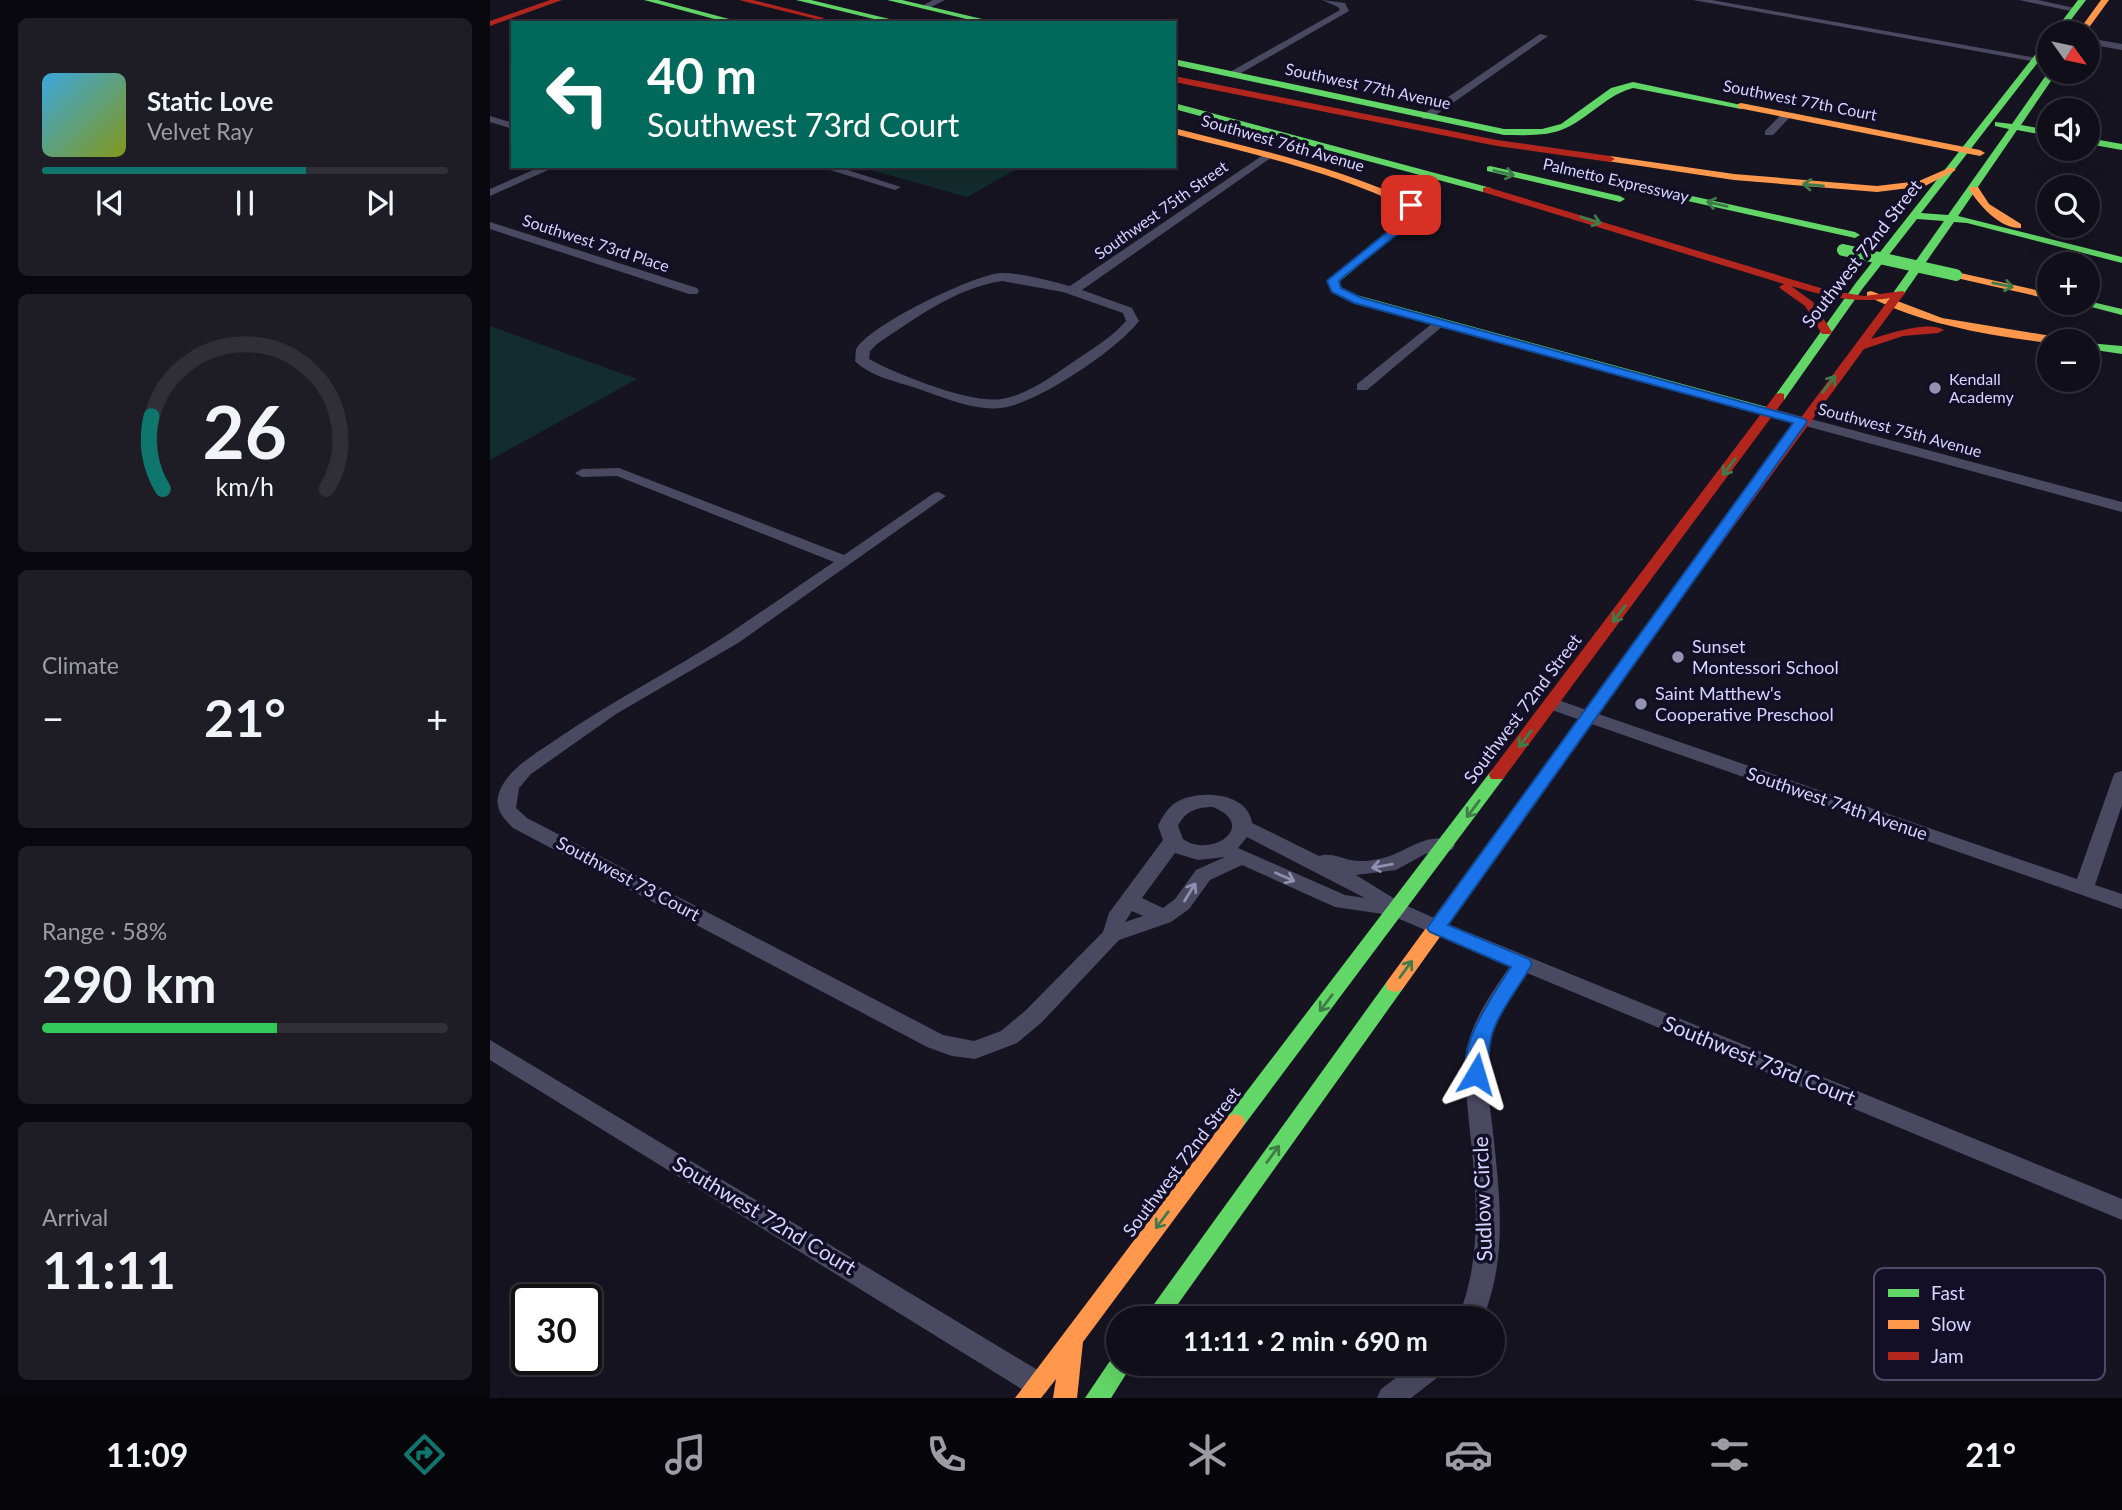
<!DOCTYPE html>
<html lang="en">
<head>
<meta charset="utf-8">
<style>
	body { margin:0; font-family:Lato,sans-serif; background:#1e1d26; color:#f1f3f6; height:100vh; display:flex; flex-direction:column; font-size:26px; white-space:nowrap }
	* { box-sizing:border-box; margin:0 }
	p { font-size:23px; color:#9c9ca2 }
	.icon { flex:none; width:38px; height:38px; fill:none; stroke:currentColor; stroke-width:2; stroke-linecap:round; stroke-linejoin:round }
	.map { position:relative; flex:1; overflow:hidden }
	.panel { display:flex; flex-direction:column; gap:18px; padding:18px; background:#09080e; width:490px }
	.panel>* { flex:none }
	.banner { position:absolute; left:21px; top:21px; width:665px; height:147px; border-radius:0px; box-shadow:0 7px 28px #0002,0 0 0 2px #302f38; background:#00695c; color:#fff; overflow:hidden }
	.needle { width:46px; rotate:123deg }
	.tools { position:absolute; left:1547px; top:21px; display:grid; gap:14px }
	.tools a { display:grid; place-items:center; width:63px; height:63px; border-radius:50%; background:#100f19; box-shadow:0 7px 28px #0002,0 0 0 2px #302f38; font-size:35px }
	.speed { position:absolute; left:21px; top:1284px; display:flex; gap:14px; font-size:35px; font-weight:700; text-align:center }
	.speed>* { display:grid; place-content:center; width:91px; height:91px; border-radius:50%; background:#100f19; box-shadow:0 7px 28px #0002,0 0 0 2px #302f38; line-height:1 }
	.speed .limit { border:4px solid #111; border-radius:10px; background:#fff; color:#111 }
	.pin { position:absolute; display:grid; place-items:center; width:60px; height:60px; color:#fff; margin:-30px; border-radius:14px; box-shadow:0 4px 10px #0006 }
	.me { position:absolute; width:77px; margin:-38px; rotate:7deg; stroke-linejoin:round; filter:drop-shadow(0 0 5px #0008) }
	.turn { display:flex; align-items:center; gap:24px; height:147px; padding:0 21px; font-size:32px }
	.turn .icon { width:91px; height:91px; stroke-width:2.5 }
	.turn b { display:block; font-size:49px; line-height:60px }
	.big { font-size:52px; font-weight:700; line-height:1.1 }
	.panel .widget { flex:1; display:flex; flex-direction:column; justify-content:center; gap:10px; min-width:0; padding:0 24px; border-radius:10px; background:#1e1d26 }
	.panel .dial { align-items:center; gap:0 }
	.dial svg { height:182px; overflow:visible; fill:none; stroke:#302f38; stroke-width:7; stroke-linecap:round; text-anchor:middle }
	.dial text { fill:#f1f3f6; stroke:none }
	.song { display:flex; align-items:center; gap:21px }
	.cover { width:84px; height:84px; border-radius:10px; background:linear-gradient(135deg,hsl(200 70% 55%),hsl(70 70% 35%)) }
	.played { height:7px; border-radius:4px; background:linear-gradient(90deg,#0f766e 65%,#302f38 65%) }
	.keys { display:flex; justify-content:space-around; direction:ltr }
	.heat { display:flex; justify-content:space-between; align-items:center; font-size:38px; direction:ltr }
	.charge { height:10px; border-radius:5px; background:linear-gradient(90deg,#34c759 58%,#302f38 0) }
	.trip { position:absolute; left:616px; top:1306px; width:399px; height:70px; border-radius:35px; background:#100f19; box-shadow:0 7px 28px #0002,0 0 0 2px #302f38; font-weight:700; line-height:70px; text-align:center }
	.dock { display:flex; height:112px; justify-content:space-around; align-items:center; background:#06060a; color:#9c9ca2 }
	.dock .icon { width:49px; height:49px }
	.dock .on { color:#0f766e }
	.dock b { font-size:32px; color:#f1f3f6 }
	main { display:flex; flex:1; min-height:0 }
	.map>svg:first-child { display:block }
</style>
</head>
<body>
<main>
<section class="panel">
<div class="widget">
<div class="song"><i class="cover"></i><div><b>Static Love</b><p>Velvet Ray</p></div></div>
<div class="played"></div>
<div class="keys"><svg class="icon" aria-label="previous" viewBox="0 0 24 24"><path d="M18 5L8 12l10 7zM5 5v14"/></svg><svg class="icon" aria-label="pause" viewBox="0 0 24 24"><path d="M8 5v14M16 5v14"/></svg><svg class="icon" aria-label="next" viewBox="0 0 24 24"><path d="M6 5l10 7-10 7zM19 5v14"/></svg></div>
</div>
<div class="widget dial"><svg viewBox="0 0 100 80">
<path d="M14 69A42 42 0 1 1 86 69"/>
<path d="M14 69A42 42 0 0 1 9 37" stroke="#0f766e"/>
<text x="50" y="56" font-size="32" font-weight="700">26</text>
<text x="50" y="72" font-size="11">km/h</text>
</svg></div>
<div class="widget"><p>Climate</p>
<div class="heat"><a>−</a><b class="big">21°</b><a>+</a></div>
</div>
<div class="widget"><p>Range · 58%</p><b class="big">290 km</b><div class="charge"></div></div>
<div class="widget"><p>Arrival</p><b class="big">11:11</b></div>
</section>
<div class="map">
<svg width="1632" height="1398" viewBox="0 0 1632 1398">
	<rect width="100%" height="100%" fill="#161421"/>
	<g fill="#132c2d">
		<polygon points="367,166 532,166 477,197"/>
		<polygon points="0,326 147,379 0,460"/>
	</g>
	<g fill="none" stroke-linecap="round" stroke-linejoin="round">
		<g fill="#4a4962" fill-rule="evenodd">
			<polygon points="443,0 455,0 437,9 430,7"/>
			<polygon points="832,0 855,3 859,11 746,76 740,76 740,72 850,10 848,7"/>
			<polygon points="1203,0 1222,0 1552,59 1547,62"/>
			<polygon points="1529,0 1548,0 1589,9 1585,12"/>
			<polygon points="1050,34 1058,36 940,119 932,119 932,115"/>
			<polygon points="1598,38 1632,44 1632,50 1598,44"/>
			<polygon points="1293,113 1302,115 1283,135 1275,135 1275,131"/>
			<polygon points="0,116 23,123 23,129 0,122"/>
			<path d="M776,153L785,155L592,290L642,308L649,321C628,349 547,404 511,408C482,411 450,396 423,387C404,381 380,376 365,361C366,357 365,354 366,350C375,327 485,274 511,273C534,273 559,281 580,286ZM512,281L573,292L633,313L636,321C622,337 604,348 586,360C564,375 538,395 511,399C481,404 406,374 379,359L380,351L387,344C426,318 465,288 512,281Z"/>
			<polygon points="52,166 67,166 0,196 0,189"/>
			<polygon points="327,166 345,166 411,187 405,190"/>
			<polygon points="0,222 207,288 209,291 207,294 199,294 0,229"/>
			<polygon points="949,318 954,319 954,325 877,390 867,390 867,384"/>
			<polygon points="1280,408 1632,502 1632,512 1275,415 1273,412"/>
			<path d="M129,468L354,555L444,493L449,492L456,496L248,643L126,714L41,774L29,788L26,808L37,818L453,1035L484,1041L511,1031L535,1011L613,932L619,913L673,840L668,826C672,817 677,809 685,803C706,789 758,791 762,823L829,856C840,852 850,858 861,860C869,862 880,861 889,859C914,855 933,832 962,840L965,845L962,850L935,854L906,870L866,875L913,904L953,922L1632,1199V1220L1037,973C1021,997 1004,1020 999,1049C994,1073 999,1099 1002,1123C1009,1189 1019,1255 993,1318H968C994,1254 986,1188 979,1122C977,1097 972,1071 977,1047C984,1017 1003,991 1020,966L900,915L845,907L752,865L720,880L699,909L681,922L629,940L551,1023L527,1043L485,1059L462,1056L437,1047L23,828C10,815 2,805 12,786C23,766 45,754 64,741C120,702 180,672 237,635C273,611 308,586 344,562L127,476L92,477L85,473L92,469ZM723,807C769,826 721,859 693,839L688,826C695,811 707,807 723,807ZM757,837L875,898L855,895L748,848ZM685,853L708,860L735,857L706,870L685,899L673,908L652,898ZM642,911L653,916L635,922Z"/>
			<polygon points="1062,698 1587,879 1623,777 1625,773 1632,771 1632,805 1605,885 1632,894 1632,909 1056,708 1053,704"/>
			<polygon points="0,1040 556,1375 560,1384 556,1393 547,1396 538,1393 0,1060"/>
			<polygon points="926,1363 960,1363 956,1371 921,1398 887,1398 891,1389"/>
		</g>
		<g fill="#63d668" fill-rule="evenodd">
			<polygon points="154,0 168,0 254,23 239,23"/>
			<polygon points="306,0 321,0 416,23 400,23"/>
			<polygon points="397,0 412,0 509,23 493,23"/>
			<polygon points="1588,0 1596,0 1571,33 1563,33"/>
			<polygon points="1556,41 1559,41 1559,48 1431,213 1458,215 1519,129 1505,126 1505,122 1522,124 1559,71 1567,72 1531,125 1559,130 1559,136 1527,130 1468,216 1632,257 1632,263 1477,223 1464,222 1413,295 1405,295 1403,293 1454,221 1427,219 1373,288 1294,400 1286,400 1284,397 1365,284"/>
			<path d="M684,59L1014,129H1052L1071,124L1121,88L1143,82L1256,106L1251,109L1143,88C1117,95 1102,115 1078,127C1059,137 1035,135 1014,135L684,65Z"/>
			<polygon points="684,103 1001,188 1002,190 993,192 684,109"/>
			<polygon points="1598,138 1632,144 1632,150 1598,144"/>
			<polygon points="1000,166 1130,196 1135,199 1130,202 997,171 997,167"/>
			<polygon points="1107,175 1365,232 1370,235 1365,238 1103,180 1102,178"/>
			<polygon points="914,218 923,220 849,282 851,288 859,293 1284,409 1286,412 1280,416 1276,415 851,297 842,292 837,281 839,279"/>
			<polygon points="1598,301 1632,309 1632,315 1586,303"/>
			<polygon points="1598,343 1632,346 1632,354 1598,349"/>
			<polygon points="1007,769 1015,775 1013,779 752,1128 745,1130 738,1128 735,1122 738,1116 1001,771"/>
			<polygon points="905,978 912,980 914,985 912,990 678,1318 654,1318 898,980"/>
			<polygon points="628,1354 628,1363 643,1363 621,1398 595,1398 624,1355"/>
		</g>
		<g fill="#ff974d" fill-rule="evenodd">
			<polygon points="1611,0 1619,0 1595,33 1587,33"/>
			<polygon points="1251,103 1490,150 1495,153 1490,156 1248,108 1248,104"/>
			<path d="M684,128C766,149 848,167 925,203L928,214L922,222H914L913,220L918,214L916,207C842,171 763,154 684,134Z"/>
			<polygon points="1120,156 1244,174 1387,186 1429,181 1461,167 1466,170 1435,186 1387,192 1244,180 1117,161 1117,157"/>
			<path d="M1480,187H1488L1499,204L1531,224V228C1510,229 1489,205 1479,189Z"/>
			<polygon points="1466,272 1559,293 1559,299 1462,277 1460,275"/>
			<path d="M1381,291L1452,318L1567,337L1573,341H1559V343C1496,335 1435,325 1377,296V292Z"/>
			<polygon points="1204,567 1211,571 912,990 905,992 898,990 896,985 898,980 1199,568"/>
			<polygon points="745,1114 752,1116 755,1122 752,1128 593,1342 587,1398 563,1398 566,1379 551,1398 525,1398 738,1116"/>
		</g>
		<g fill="#b3261e" fill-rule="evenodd">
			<polygon points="60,0 72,0 0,26 0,21"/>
			<polygon points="249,0 263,0 334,18 330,20"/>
			<polygon points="684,76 1007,140 1120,156 1125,159 1120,162 1007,146 684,82"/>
			<path d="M997,187L1337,290L1374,296L1413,291L1415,293L1381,339C1398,334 1439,320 1454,330L1448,333L1413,336L1374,349L1209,574H1199L1197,571L1199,568L1400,298C1363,304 1336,296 1301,286L1323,302L1342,332L1340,334H1332L1315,306L1291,289L1289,287L1294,284L993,192V188Z"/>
			<polygon points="1290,393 1294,394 1294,400 1013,779 1001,779 999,775 1001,771 1286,394"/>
		</g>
		<polyline stroke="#63d668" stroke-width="12" points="1353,250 1466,275"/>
	</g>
	<defs><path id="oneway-shaft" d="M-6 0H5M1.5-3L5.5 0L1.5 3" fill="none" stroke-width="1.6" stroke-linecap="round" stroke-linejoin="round" transform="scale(1.75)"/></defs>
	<g stroke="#3f7c4a">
		<use href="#oneway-shaft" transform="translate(1014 173) rotate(13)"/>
		<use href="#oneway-shaft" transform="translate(1323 185) rotate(-175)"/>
		<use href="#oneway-shaft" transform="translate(1227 204) rotate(-167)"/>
		<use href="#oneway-shaft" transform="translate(1101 220) rotate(17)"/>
		<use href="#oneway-shaft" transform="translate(1513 285) rotate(12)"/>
		<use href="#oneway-shaft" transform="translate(1339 384) rotate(-53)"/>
		<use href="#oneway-shaft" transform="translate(1239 467) rotate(127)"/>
		<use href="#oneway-shaft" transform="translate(1129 614) rotate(127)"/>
		<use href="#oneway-shaft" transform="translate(1035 739) rotate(127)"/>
		<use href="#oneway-shaft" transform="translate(983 809) rotate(127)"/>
		<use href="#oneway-shaft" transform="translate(916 969) rotate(-54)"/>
		<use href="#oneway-shaft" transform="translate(836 1003) rotate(127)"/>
		<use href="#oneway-shaft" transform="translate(783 1154) rotate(-54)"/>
		<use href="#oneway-shaft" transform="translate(672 1220) rotate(127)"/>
	</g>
	<g stroke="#928eb0">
		<use href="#oneway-shaft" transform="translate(892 866) rotate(170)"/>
		<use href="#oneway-shaft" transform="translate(795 877) rotate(24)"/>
		<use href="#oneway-shaft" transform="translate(700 892) rotate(-58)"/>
	</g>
	<path fill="#1a73e8" stroke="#114b97" stroke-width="2" d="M917,203H924L929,212L924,221L852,278L849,281L851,288L872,298L1315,419L1317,422L958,925L1039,959L1042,964C1030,986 1011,1008 1003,1031C997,1047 1001,1066 993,1080L986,1082L979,1080C963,1050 1005,992 1021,967L940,932L937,928L1303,423L864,303L842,292L837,281L839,279L916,217Z"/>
	<g fill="#9591b1" stroke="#130f26" stroke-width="2.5">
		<circle cx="1445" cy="388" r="7"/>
		<circle cx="1188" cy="657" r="7"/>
		<circle cx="1151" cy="704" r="7"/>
	</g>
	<g text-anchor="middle" stroke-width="7" stroke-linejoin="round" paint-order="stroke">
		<g font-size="16" fill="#d9d4ff" stroke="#130f26">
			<text transform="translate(878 86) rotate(12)" y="6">Southwest 77th Avenue</text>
			<text transform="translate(1310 100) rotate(11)" y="6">Southwest 77th Court</text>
			<text transform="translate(793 143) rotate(16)" y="6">Southwest 76th Avenue</text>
			<text transform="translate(1126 180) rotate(13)" y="6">Palmetto Expressway</text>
			<text transform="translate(671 210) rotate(-35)" y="6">Southwest 75th Street</text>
			<text transform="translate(106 243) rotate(18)" y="6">Southwest 73rd Place</text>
			<text transform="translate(1410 430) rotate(15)" y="6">Southwest 75th Avenue</text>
		</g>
		<g font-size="16" fill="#d9d4ff" stroke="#130f26" text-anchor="start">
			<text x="1459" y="385">Kendall<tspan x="1459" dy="18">Academy</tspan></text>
		</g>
		<g font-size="18" fill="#d9d4ff" stroke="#130f26">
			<text transform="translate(1372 254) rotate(-52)" y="6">Southwest 72nd Street</text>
			<text transform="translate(1033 709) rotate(-53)" y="6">Southwest 72nd Street</text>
			<text transform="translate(1347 804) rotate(19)" y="6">Southwest 74th Avenue</text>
			<text transform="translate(138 879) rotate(28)" y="6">Southwest 73 Court</text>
			<text transform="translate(692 1162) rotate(-53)" y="6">Southwest 72nd Street</text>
		</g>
		<g font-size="18" fill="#d9d4ff" stroke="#130f26" text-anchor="start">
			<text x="1202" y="653">Sunset<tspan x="1202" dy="21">Montessori School</tspan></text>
			<text x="1165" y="700">Saint Matthew's<tspan x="1165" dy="21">Cooperative Preschool</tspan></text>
		</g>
		<g font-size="21" fill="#d9d4ff" stroke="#130f26">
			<text transform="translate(1269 1061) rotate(22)" y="7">Southwest 73rd Court</text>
			<text transform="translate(993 1199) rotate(-92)" y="7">Sudlow Circle</text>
			<text transform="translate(274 1216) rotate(31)" y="7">Southwest 72nd Court</text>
		</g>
	</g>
	<rect x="1384" y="1268" width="231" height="112" rx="10" fill="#130f26" stroke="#4e4a67" stroke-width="2"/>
	<rect x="1398" y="1289" width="31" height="8" fill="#63d668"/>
	<rect x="1398" y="1320" width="31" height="9" fill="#ff974d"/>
	<rect x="1398" y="1352" width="31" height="8" fill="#b3261e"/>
	<g font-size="19" fill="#d9d4ff">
		<text x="1441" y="1300">Fast</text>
		<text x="1441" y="1331">Slow</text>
		<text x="1441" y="1363">Jam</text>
	</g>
</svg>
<div class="tools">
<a><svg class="needle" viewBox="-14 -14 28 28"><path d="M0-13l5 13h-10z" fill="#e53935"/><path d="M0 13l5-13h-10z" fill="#9c9ca2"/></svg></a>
<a><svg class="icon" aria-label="sound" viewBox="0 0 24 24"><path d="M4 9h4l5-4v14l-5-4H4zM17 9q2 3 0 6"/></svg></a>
<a><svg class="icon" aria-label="search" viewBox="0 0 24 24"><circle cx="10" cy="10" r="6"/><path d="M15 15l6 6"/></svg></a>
<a>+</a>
<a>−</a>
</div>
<div class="speed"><div class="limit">30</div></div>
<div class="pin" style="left:921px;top:205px;background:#d93025"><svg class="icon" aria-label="arrive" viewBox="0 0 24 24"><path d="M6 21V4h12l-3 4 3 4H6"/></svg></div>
<svg class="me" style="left:986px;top:1074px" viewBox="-20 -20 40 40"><path d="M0-17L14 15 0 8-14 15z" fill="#1a73e8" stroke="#fff" stroke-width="4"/></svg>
<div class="trip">11:11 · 2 min · 690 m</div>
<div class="banner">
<div class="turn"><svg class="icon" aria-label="left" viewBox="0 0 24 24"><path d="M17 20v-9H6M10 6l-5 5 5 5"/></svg><div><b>40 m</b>Southwest 73rd Court</div></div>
</div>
</div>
</main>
<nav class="dock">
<b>11:09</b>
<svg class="icon on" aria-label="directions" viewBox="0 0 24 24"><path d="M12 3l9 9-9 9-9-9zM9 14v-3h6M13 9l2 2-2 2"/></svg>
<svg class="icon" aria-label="music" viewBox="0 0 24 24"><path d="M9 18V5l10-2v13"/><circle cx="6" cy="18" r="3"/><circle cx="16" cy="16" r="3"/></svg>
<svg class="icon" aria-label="phone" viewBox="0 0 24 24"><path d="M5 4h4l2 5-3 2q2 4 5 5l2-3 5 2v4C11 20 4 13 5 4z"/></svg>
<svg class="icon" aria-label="climate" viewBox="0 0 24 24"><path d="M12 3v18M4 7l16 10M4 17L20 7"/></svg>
<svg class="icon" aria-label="car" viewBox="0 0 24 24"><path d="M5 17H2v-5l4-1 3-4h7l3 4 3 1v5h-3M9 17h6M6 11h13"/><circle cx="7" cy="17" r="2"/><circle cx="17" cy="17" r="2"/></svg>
<svg class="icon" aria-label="filters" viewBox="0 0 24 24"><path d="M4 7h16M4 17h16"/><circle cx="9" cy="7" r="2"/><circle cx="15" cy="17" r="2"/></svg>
<b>21°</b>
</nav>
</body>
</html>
